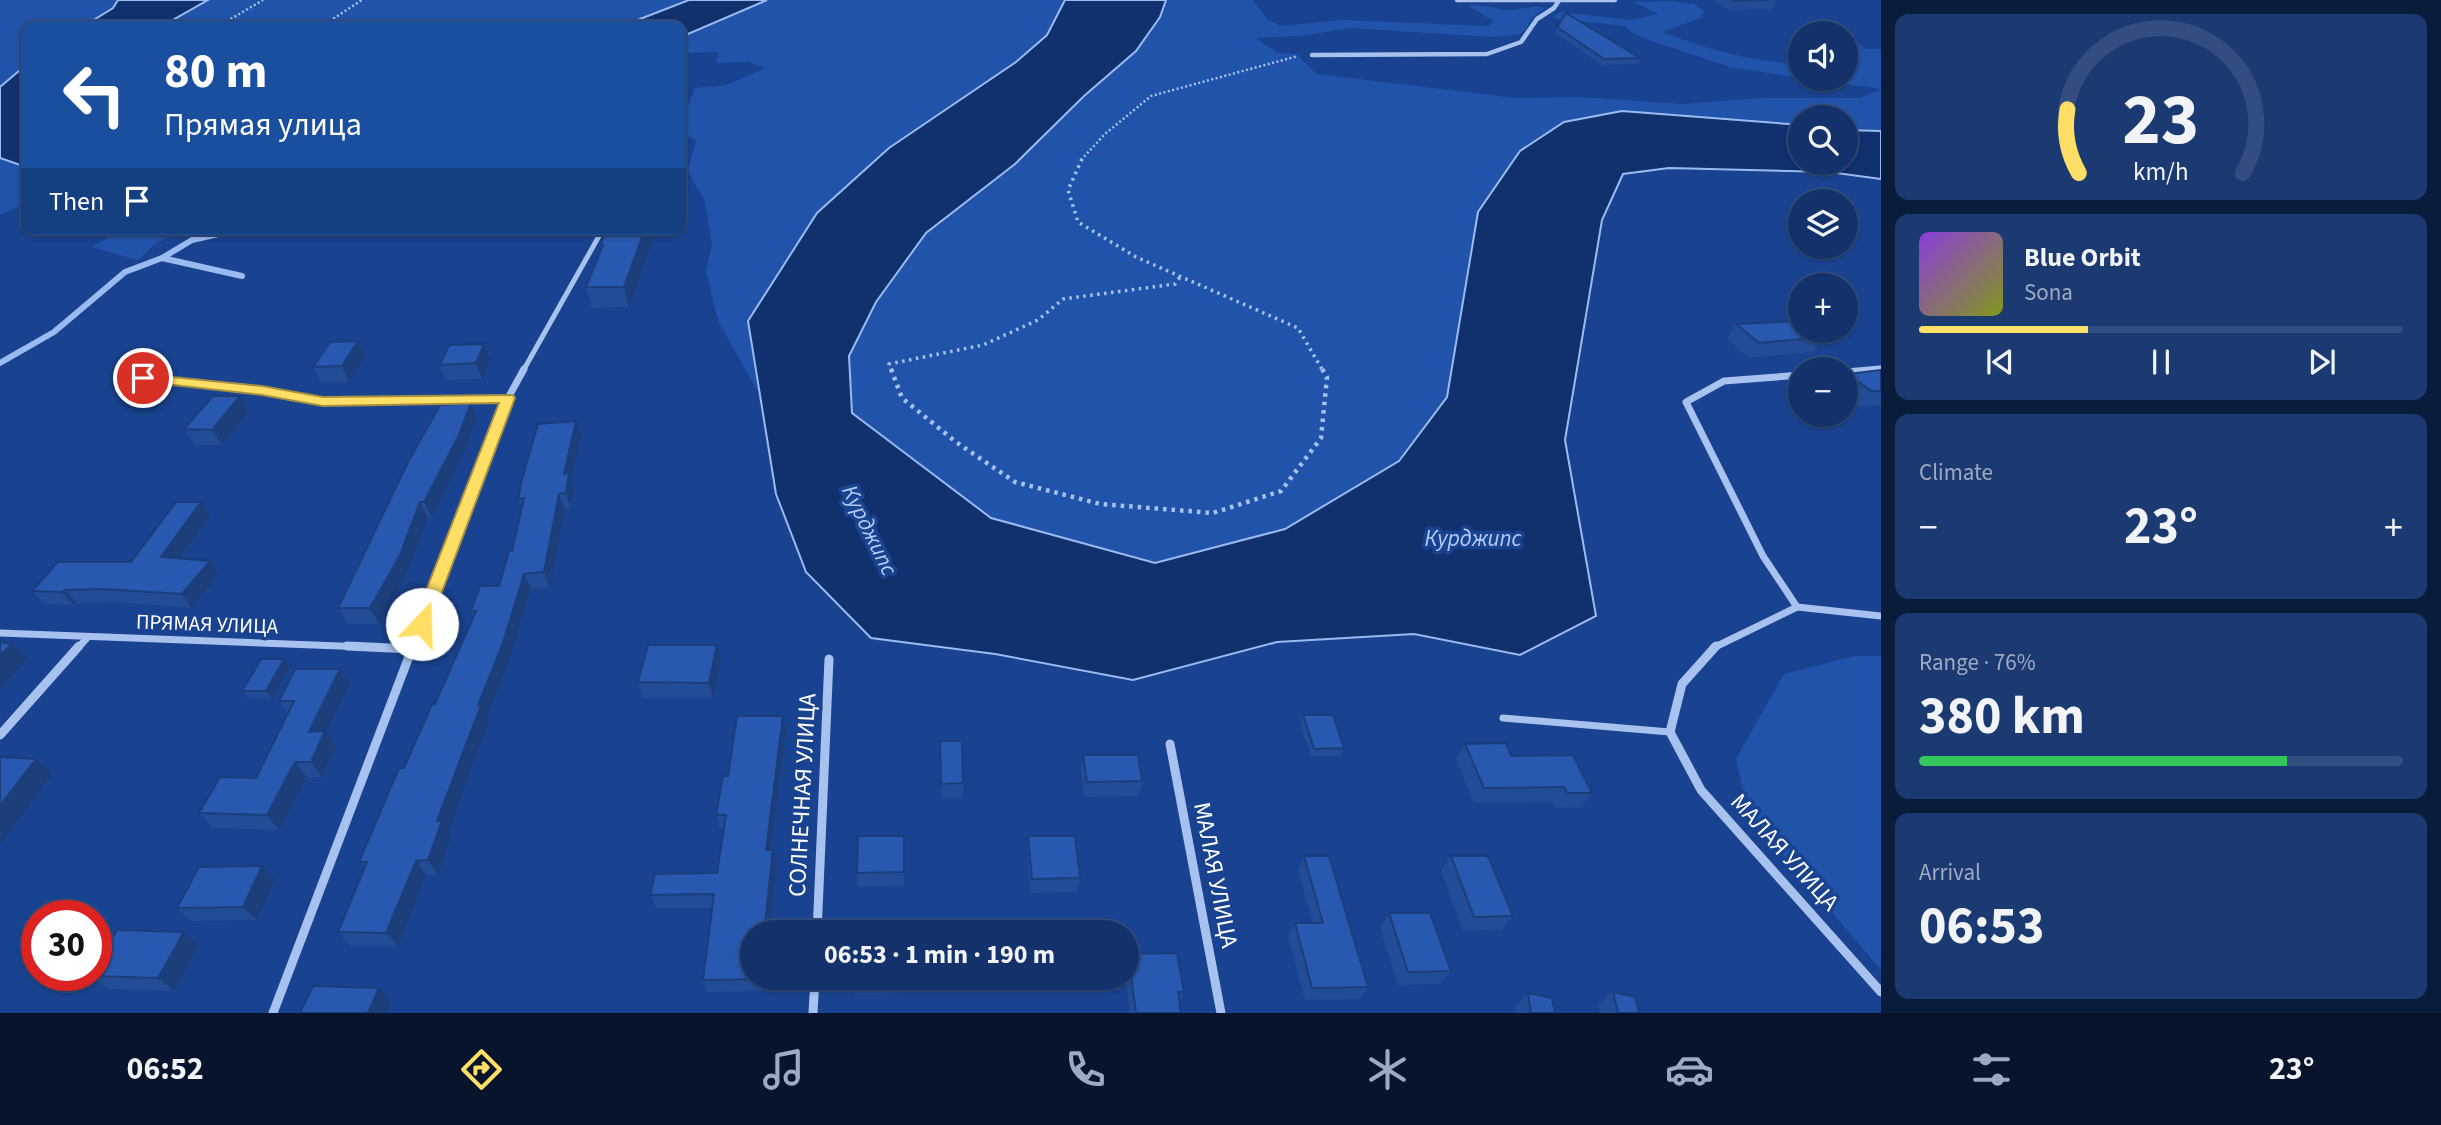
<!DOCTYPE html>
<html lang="en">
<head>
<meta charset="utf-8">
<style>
	body { margin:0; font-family:"Source Sans 3",sans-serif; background:#1c3a72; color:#f1f3f6; height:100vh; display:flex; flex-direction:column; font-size:26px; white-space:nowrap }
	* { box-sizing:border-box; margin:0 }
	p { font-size:23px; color:#9daac2 }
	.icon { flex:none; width:38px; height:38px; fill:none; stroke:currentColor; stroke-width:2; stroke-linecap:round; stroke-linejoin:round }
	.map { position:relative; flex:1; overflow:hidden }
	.panel { display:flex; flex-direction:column; gap:14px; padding:14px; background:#0a1c3b; width:560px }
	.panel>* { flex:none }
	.top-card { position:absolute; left:21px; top:21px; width:665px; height:214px; border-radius:14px; box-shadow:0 2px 5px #0004,0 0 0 2px #324d7f; background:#1a4fa0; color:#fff; overflow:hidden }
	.tools { position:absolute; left:1788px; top:21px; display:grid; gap:14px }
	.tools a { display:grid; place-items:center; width:70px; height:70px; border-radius:50%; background:#13326c; box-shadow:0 2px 5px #0004,0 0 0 2px #324d7f; font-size:35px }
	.speed { position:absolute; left:21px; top:900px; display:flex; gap:14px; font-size:35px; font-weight:700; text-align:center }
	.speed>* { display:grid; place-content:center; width:91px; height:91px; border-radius:50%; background:#13326c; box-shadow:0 2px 5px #0004,0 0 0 2px #324d7f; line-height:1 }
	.speed .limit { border:10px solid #d22; background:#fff; color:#111 }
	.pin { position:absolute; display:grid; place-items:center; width:60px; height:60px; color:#fff; margin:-30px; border:4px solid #fff; border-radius:50%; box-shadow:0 2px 7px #0007 }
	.me { position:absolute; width:77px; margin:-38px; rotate:21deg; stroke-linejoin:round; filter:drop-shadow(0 0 5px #0008) }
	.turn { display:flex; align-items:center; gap:24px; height:147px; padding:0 28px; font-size:32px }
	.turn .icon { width:91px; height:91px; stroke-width:2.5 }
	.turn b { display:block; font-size:49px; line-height:60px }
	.then { display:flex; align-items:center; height:66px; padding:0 28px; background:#0003; gap:14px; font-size:26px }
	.big { font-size:52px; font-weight:700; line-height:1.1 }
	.panel .widget { flex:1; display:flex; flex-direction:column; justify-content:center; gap:10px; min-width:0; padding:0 24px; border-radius:14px; background:#1c3a72 }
	.panel .dial { align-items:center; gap:0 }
	.dial svg { height:182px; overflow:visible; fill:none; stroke:#324d7f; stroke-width:7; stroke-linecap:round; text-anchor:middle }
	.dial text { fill:#f1f3f6; stroke:none }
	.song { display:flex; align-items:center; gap:21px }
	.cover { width:84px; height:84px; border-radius:10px; background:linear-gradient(135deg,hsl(270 70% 55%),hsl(70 70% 35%)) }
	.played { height:7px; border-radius:4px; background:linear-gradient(90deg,#ffdf65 35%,#324d7f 35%) }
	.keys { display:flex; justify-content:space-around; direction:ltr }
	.heat { display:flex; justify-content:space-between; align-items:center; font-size:38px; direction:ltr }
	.charge { height:10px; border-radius:5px; background:linear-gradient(90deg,#34c759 76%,#324d7f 0) }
	.trip { position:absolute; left:740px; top:920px; width:399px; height:70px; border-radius:35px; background:#13326c; box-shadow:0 2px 5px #0004,0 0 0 2px #324d7f; font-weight:700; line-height:70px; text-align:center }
	.tabs { display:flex; height:112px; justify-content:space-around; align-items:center; background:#08142b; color:#9daac2 }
	.tabs .icon { width:49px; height:49px }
	.tabs .selected { color:#ffdf65 }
	.tabs b { font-size:32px; color:#f1f3f6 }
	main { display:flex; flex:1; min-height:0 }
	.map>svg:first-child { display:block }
</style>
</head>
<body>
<main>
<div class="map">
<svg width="1881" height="1013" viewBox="0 0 1881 1013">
	<rect width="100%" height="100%" fill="#194390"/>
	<g fill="#2253aa">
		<path d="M0,0H118C101,33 57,26 26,26V65L0,87Z"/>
		<polygon points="208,0 689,0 622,26 162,26"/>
		<polygon points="767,0 1065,0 1047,35 1016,62 890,148 817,213 748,321 758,392 718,321 706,271 712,245 705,202 688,171 696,141 681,130 681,122 695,88 726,85 766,68 748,62 716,63 718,52 681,53 681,37"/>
		<path d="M1166,0H1253L1267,19L1280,26L1342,20L1489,26L1494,21L1468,6C1484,3 1495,10 1510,10C1523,10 1531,5 1545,8L1530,19L1527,28L1520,34L1493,37L1350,28L1301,36L1255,38L1278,53L1296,54L1317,74L1515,98L1579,97L1683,104L1761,98H1860L1881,89L1809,79H1846V67H1850L1846,63V39H1852L1866,49H1881V131L1846,130V117H1801V125L1622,111L1478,212L1447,397L1399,460L1285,529L1156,563L991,518L852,413L849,356L876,302L926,233L1015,164L1084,96L1136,51L1160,17Z"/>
		<path d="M1667,1L1694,4L1704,11L1701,18L1662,32C1713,51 1746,60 1801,65V78L1730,67L1652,41L1632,33L1625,26L1552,18L1560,12L1632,20L1658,14L1634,2Z"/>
		<polygon points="0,158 26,167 26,203 0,215"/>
		<polygon points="123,229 186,229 156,243 138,260 92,247"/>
		<polygon points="1854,656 1881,656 1881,970 1748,813 1736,759 1784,674"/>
	</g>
	<g fill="#10306e" stroke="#9abbf1" stroke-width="2">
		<polygon points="118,0 208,0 162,26 84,26 113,8"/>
		<polygon points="689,0 767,0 681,37 681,26 622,26"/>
		<polygon points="1065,0 1166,0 1160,17 1136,51 1084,96 1015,164 926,233 876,302 849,356 852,413 991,518 1155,563 1285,529 1399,461 1447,397 1478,212 1520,151 1564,122 1622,111 1801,125 1801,163 1846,163 1846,130 1881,131 1881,179 1829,172 1669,168 1623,174 1602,220 1565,440 1596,616 1520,655 1414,634 1277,642 1133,680 995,654 871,638 806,572 776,494 748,321 817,213 889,148 1016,62 1047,35"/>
		<polygon points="26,65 26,167 0,158 0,87"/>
	</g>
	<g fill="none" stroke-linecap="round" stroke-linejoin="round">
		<g stroke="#9abbf1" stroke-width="6">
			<polyline points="162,258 192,240 240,229"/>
			<polyline points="0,363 54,332 125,272 162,258 242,276"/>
		</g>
		<g stroke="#a7c2ef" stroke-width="2.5" stroke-dasharray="2 2.5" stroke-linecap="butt">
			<polyline points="219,26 263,0"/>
			<polyline points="322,26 362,0"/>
			<polyline points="1081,160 1105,134 1151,96 1298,56"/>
		</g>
		<g stroke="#a7c2ef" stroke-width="3.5" stroke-dasharray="2.5 4.5" stroke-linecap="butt">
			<polyline points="1082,159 1068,190 1078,222 1136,257 1298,328 1323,371"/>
			<polyline points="892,371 889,364 983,345 1038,320 1063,299 1175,284 1180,277"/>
		</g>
		<polyline stroke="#a7c2ef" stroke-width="4.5" stroke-dasharray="3.5 5" stroke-linecap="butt" points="891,369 902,398 956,442 1015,482 1100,504 1213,513 1281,491 1321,438 1327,377 1322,369"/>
		<polyline stroke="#a7c2ef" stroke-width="7" points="1503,718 1670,732"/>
		<g stroke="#a7c2ef" stroke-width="4.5">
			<polyline points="1457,0 1615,0"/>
			<polyline points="1312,55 1487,54 1521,42 1537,19 1554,8 1558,2"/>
		</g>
		<g stroke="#a7c2ef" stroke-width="5">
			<polyline points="523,371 603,229"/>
			<polyline points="1859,371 1881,369"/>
		</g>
		<g stroke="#a7c2ef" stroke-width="7">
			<polyline points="1846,372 1880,369"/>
			<polyline points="143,378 262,390 323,401 508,398"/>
			<polyline points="1797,607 1881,616"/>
			<polyline points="0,633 392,648"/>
			<polyline points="78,648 87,638"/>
			<polyline points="412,648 508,398 524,369"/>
			<polyline points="1713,648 1797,607 1763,556 1686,402 1724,381 1801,375"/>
		</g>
		<g stroke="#a7c2ef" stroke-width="9">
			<polyline points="347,646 412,649"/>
			<polyline points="1716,646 1682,684 1670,732 1701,790 1881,992"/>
			<polyline points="0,735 79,646"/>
			<polyline points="1170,744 1221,1013"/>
			<polyline points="817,933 829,659"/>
			<polyline points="273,1013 413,646"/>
			<polyline points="813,1013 815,978"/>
		</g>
	</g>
	<g fill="#224c96">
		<polygon points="1713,0 1777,0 1772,9 1730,10"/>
		<polygon points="1557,27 1640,58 1637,64 1601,65 1555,33"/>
		<polygon points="607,229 657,229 629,307 592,308 586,287 601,250 600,245"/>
		<polygon points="1736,324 1824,337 1813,352 1749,358 1727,339"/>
		<polygon points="484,344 490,359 482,379 446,380 440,365"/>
		<polygon points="365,357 349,382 321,382 313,367"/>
		<polygon points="1881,370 1881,405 1859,407 1846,397 1846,375 1848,374"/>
		<polygon points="240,396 249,412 222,445 195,445 184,429"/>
		<polygon points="471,403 477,418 465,451 432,518 428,518 408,571 379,624 348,624 338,608"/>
		<polygon points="581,437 571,480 574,489 571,509 565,510 550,588 531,589 509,661 487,717 489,721 449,831 452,836 438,875 426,875 398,946 350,946 338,932 365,868 359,862 435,704 473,617 471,611 499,586 512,551 522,507 518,499"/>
		<polygon points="201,502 210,516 180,559 219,574 192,608 114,602 76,603 74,605 44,604 32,591 131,562"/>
		<polygon points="721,661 713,698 643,698 638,682"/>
		<polygon points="290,666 272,699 248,698 242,691"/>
		<polygon points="340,669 350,684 326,733 336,746 322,777 307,777 279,830 213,828 199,813 256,778 288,714 279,701"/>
		<polygon points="1303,715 1344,748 1341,756 1311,756 1300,722"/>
		<polygon points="786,731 771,850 777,864 769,933 752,933 752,978 764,978 762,991 708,992 703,980 712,908 656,908 650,895 717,873 724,829 720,829 716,815 728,776"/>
		<polygon points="940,741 963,783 963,798 941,798"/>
		<polygon points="1465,744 1511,756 1592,793 1580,807 1555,808 1553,802 1474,803 1456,759"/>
		<polygon points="1083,755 1142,781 1139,796 1084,797 1081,770"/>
		<polygon points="1028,836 1080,878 1077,892 1030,893 1027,851"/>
		<polygon points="905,850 904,886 858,887 857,873"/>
		<polygon points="1304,856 1368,987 1360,999 1305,1000 1288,936 1295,923 1313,923 1298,869"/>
		<polygon points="1451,856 1513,916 1501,930 1463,931 1441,871"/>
		<polygon points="262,866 275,880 257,920 192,921 177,908"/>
		<polygon points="1389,913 1451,971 1440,984 1398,985 1380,927"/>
		<polygon points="184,932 199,945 174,991 108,989 90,976"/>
		<polygon points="1128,954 1184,992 1179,1003 1181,1013 1130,1013 1126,978 1127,978 1127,957"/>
		<polygon points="852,978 899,978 899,994 854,995"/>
		<polygon points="1613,992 1639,1013 1600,1013 1598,1005"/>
		<polygon points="1528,993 1555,1013 1516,1013 1515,1006"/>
	</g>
	<g fill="#1c3e7a">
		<polygon points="645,229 657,229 629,307 624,287"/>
		<polygon points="358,341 365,357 349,382 342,366"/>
		<polygon points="484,344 490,359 482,379 476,363"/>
		<polygon points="240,396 249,412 222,445 212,430"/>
		<polygon points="471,403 477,418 465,451 432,518 424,502"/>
		<polygon points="576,421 581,437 571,480 574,489 571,509 566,493 564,474"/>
		<polygon points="559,494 565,510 550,588 544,572"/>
		<polygon points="201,502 210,516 171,571 161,557"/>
		<polygon points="420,502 428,518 408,571 379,624 370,608"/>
		<polygon points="210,561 219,574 192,608 182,594"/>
		<polygon points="524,574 531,589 509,661 487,717 489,721 449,831 452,836 438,875 428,860 437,821"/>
		<polygon points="65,590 76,603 74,605 62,592"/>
		<polygon points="12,644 28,659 0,688 0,656"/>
		<polygon points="717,645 721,661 713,698 709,683"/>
		<polygon points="284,659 290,666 272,699 266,691"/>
		<polygon points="340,669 350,684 326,733 336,746 322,777 311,762 309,732"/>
		<polygon points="783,716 786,731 769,864 766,850"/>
		<polygon points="36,759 52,774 0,845 0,806"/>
		<polygon points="295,762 307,777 279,830 267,815"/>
		<polygon points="773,850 777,864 769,933 764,933"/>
		<polygon points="416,861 426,875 398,946 386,933"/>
		<polygon points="262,866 275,880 257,920 243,907"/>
		<polygon points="184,932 199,945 174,991 158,978"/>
		<polygon points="759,978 764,978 762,991"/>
		<polygon points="379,988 391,1001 386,1013 368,1013"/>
	</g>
	<g fill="#2858af" stroke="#1c3e7a" stroke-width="2">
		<polygon points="1733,0 1770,0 1734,1"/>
		<polygon points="1566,13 1640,58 1604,59 1557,27"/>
		<polygon points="607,229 645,229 624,287 586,287 603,245 600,245"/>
		<polygon points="1801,321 1801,331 1823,331 1824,337 1759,343 1736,324"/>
		<polygon points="358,341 342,366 313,367 330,342"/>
		<polygon points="484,344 476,363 440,365 449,345"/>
		<polygon points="1881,370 1881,391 1871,391 1848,374"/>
		<polygon points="213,396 240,396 212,430 184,429"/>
		<polygon points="471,403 459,435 424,502 420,502 400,555 370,608 338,608 408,462 440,405"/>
		<polygon points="576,421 564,474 569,473 566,493 559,494 544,572 524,574 502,646 478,705 481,705 437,821 442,821 428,860 416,861 386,933 338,932 367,862 359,862 376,822 399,768 404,768 432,704 435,704 476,611 471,611 480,586 499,586 509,551 512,551 524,498 518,499 522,479 538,424"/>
		<polygon points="176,502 201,502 161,557 210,561 182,594 103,589 65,590 62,592 32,591 58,562 131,562"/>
		<polygon points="0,642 12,644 0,656"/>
		<polygon points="648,645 717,645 709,683 638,682"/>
		<polygon points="261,659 284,659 266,691 242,691"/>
		<polygon points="295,669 340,669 309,732 325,731 311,762 295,762 267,815 199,813 220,777 256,778 294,701 279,701"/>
		<polygon points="1303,715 1333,715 1344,748 1314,749"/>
		<polygon points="737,716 783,716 766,850 773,850 764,933 752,933 752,978 759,979 703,980 714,894 650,895 655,874 717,873 726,815 716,815 723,776 728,776"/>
		<polygon points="940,741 962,741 963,783 941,784"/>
		<polygon points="1506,743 1511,756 1573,755 1592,793 1567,793 1564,787 1484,788 1465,744"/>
		<polygon points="1083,755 1138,755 1142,781 1087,782"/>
		<polygon points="0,757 36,759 0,806"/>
		<polygon points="858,836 904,836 904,872 857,873"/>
		<polygon points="1028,836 1075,836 1080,878 1032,879"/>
		<polygon points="1304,856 1329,856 1368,987 1312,988 1295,923 1323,923"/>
		<polygon points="1451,856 1488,856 1513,916 1474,917"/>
		<polygon points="262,866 243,907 177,908 199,867"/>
		<polygon points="1389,913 1430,913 1451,971 1408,972"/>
		<polygon points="117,930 184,932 158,978 90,976 91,975 96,975 96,965"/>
		<polygon points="1177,953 1184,992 1178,992 1181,1013 1136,1013 1128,954"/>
		<polygon points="852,978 898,978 898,981 852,982"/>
		<polygon points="313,986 379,988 368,1013 300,1013"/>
		<polygon points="1613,992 1635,997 1639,1013 1618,1013"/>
		<polygon points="1528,993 1552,998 1555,1013 1531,1013"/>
	</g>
	<polygon fill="#ffdf65" stroke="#a69142" stroke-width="2" points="143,374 262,386 323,397 513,395 515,398 428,629 416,629 413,624 499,403 323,406 262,395 138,381 138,375"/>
	<g text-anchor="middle" stroke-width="7" stroke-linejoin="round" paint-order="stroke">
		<g font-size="21" fill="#fff" stroke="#194390">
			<text transform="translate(207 624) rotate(2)" y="7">ПРЯМАЯ УЛИЦА</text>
		</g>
		<g font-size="23" font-style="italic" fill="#b3ccf6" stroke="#194390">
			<text transform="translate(870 530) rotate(64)" y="8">Курджипс</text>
			<text x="1473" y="546">Курджипс</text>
		</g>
		<g font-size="24" fill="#fff" stroke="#194390">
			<text transform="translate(802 795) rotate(-87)" y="8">СОЛНЕЧНАЯ УЛИЦА</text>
			<text transform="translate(1785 852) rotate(48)" y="8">МАЛАЯ УЛИЦА</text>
			<text transform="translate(1216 875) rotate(79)" y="8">МАЛАЯ УЛИЦА</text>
		</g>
	</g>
</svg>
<div class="tools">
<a><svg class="icon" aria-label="sound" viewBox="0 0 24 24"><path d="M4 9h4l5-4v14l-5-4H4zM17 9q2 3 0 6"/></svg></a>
<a><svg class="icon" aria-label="search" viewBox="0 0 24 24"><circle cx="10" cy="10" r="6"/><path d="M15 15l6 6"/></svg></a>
<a><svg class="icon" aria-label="layers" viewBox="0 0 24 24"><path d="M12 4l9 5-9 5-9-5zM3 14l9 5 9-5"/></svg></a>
<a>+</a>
<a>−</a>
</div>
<div class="speed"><div class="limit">30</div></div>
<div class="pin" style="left:143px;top:378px;background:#d93025"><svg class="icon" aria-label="arrive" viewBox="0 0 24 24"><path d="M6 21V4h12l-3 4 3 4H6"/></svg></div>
<svg class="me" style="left:422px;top:624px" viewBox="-20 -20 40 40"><circle r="19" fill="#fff"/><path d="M0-13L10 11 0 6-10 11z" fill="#ffdf65"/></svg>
<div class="trip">06:53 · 1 min · 190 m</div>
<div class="top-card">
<div class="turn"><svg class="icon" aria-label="left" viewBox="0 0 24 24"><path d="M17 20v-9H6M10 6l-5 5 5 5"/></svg><div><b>80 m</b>Прямая улица</div></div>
<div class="then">Then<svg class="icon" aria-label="arrive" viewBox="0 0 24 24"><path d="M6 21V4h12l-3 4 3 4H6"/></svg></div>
</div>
</div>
<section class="panel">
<div class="widget dial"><svg viewBox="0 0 100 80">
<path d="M14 69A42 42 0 1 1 86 69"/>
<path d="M14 69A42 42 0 0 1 9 41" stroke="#ffdf65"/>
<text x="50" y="56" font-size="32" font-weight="700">23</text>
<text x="50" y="72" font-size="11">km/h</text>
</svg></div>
<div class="widget">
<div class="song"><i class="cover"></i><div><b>Blue Orbit</b><p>Sona</p></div></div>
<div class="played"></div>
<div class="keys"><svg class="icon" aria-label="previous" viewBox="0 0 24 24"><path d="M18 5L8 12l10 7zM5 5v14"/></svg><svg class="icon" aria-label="pause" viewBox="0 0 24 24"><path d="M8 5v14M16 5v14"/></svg><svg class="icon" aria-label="next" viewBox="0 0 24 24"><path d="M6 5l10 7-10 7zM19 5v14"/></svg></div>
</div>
<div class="widget"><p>Climate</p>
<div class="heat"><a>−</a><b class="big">23°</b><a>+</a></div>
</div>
<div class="widget"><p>Range · 76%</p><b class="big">380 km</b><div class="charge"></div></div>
<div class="widget"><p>Arrival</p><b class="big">06:53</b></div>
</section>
</main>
<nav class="tabs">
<b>06:52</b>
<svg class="icon selected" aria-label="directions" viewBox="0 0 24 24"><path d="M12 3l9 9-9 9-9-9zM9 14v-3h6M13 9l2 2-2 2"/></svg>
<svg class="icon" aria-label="music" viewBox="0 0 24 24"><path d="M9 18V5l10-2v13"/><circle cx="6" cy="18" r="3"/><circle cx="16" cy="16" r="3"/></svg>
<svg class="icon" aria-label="phone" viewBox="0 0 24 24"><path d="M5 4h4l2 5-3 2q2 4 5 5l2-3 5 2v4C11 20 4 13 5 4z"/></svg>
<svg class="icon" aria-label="climate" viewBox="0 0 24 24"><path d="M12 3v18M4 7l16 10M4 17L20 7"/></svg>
<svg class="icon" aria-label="car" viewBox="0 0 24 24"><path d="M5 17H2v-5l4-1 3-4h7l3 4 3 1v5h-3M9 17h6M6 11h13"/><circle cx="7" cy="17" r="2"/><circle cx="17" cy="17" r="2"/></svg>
<svg class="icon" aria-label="filters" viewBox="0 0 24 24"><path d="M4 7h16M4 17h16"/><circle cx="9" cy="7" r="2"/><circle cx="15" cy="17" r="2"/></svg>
<b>23°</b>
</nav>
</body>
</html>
